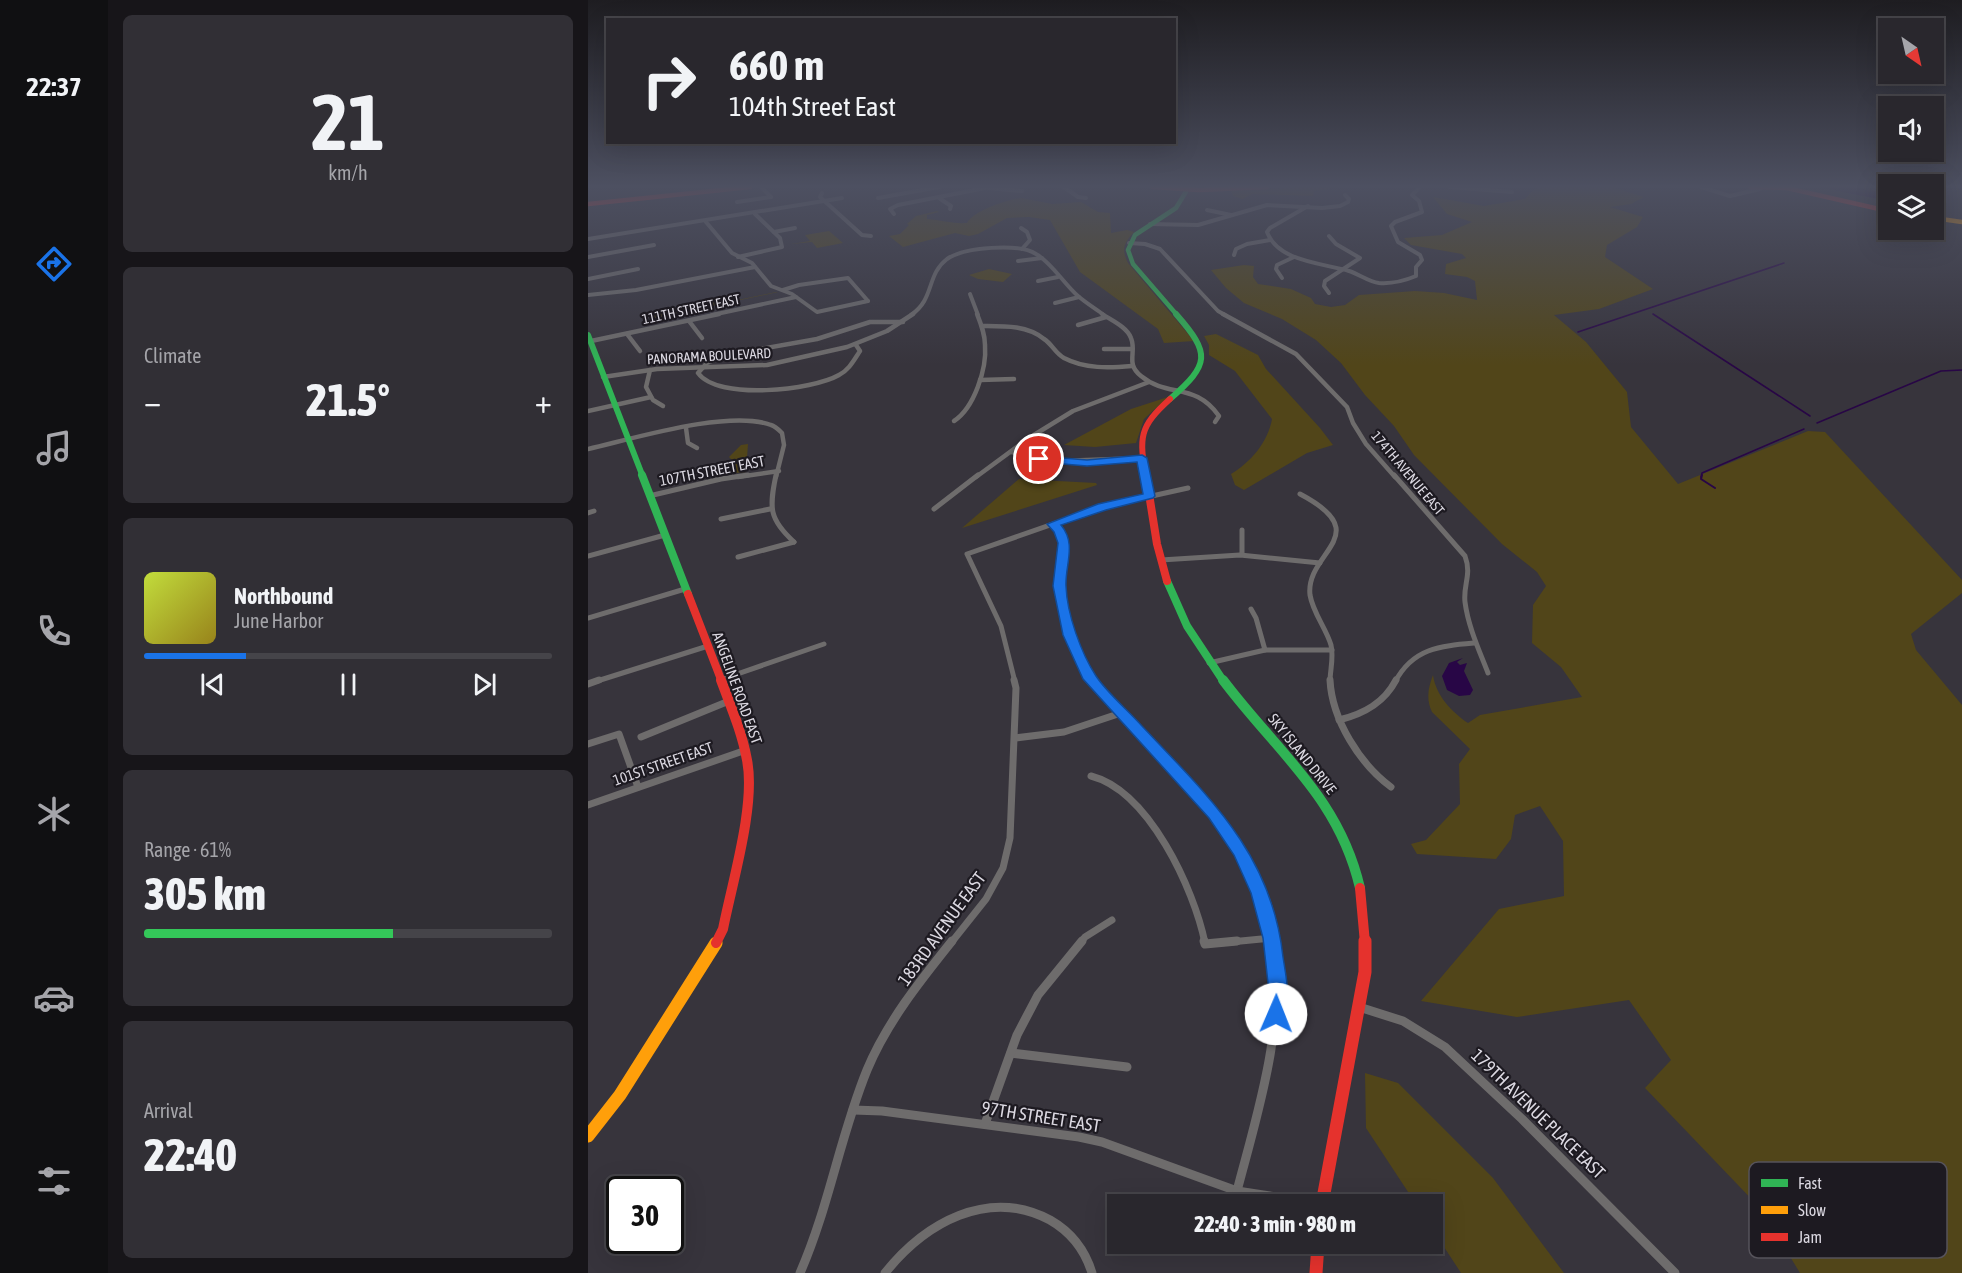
<!DOCTYPE html>
<html lang="en">
<head>
<meta charset="utf-8">
<style>
	body { margin:0; font-family:"Asap Condensed",sans-serif; background:#312f35; color:#f1f3f6; height:100vh; display:flex; flex-direction:column; font-size:22px; white-space:nowrap }
	* { box-sizing:border-box; margin:0 }
	p { font-size:20px; color:#a5a5aa }
	.icon { flex:none; width:33px; height:33px; fill:none; stroke:currentColor; stroke-width:2; stroke-linecap:round; stroke-linejoin:round }
	.map { position:relative; flex:1; overflow:hidden }
	.drawer { display:flex; flex-direction:column; gap:15px; padding:15px; background:#171519; width:480px }
	.drawer>* { flex:none }
	.guide { position:absolute; left:18px; top:18px; width:570px; height:126px; border-radius:0px; box-shadow:0 6px 24px #0002,0 0 0 2px #454449; background:#29272d; color:#f1f3f6; overflow:hidden }
	.needle { width:39px; rotate:146deg }
	.fabs { position:absolute; left:1290px; top:18px; display:grid; gap:12px }
	.fabs a { display:grid; place-items:center; width:66px; height:66px; border-radius:0px; background:#29272d; box-shadow:0 6px 24px #0002,0 0 0 2px #454449; font-size:30px }
	.speed { position:absolute; left:18px; top:1176px; display:flex; gap:12px; font-size:30px; font-weight:700; text-align:center }
	.speed>* { display:grid; place-content:center; width:78px; height:78px; border-radius:50%; background:#29272d; box-shadow:0 6px 24px #0002,0 0 0 2px #454449; line-height:1 }
	.speed .limit { border:3px solid #111; border-radius:9px; background:#fff; color:#111 }
	.pin { position:absolute; display:grid; place-items:center; width:51px; height:51px; color:#fff; margin:-26px; border:3px solid #fff; border-radius:50%; box-shadow:0 2px 6px #0007 }
	.me { position:absolute; width:66px; margin:-33px; rotate:1deg; stroke-linejoin:round; filter:drop-shadow(0 0 4px #0008) }
	.turn { display:flex; align-items:center; gap:21px; height:126px; padding:0 24px; font-size:27px }
	.turn .icon { width:78px; height:78px; stroke-width:2.5 }
	.turn b { display:block; font-size:42px; line-height:51px }
	.big { font-size:45px; font-weight:800; line-height:1.1 }
	.drawer .card { flex:1; display:flex; flex-direction:column; justify-content:center; gap:9px; min-width:0; padding:0 21px; border-radius:9px; background:#312f35 }
	.drawer .dial { align-items:center; gap:0 }
	.dial b { font-size:78px; line-height:1 }
	.song { display:flex; align-items:center; gap:18px }
	.cover { width:72px; height:72px; border-radius:9px; background:linear-gradient(135deg,hsl(70 70% 55%),hsl(50 70% 35%)) }
	.played { height:6px; border-radius:3px; background:linear-gradient(90deg,#1a73e8 25%,#454449 25%) }
	.keys { display:flex; justify-content:space-around; direction:ltr }
	.heat { display:flex; justify-content:space-between; align-items:center; font-size:33px; direction:ltr }
	.charge { height:9px; border-radius:4px; background:linear-gradient(90deg,#34c759 61%,#454449 0) }
	.trip { position:absolute; left:519px; top:1194px; width:336px; height:60px; border-radius:0px; background:#29272d; box-shadow:0 6px 24px #0002,0 0 0 2px #454449; font-weight:800; line-height:60px; text-align:center }
	main { display:flex; flex:1; min-height:0 }
	.tab-bar { display:flex; flex-direction:column; width:108px; justify-content:space-around; align-items:center; background:#101012; color:#a5a5aa }
	.tab-bar .icon { width:42px; height:42px }
	.tab-bar .on { color:#1a73e8 }
	.tab-bar b { font-size:27px; color:#f1f3f6 }
	.map>svg:first-child { display:block }
</style>
</head>
<body>
<main>
<nav class="tab-bar">
<b>22:37</b>
<svg class="icon on" aria-label="directions" viewBox="0 0 24 24"><path d="M12 3l9 9-9 9-9-9zM9 14v-3h6M13 9l2 2-2 2"/></svg>
<svg class="icon" aria-label="music" viewBox="0 0 24 24"><path d="M9 18V5l10-2v13"/><circle cx="6" cy="18" r="3"/><circle cx="16" cy="16" r="3"/></svg>
<svg class="icon" aria-label="phone" viewBox="0 0 24 24"><path d="M5 4h4l2 5-3 2q2 4 5 5l2-3 5 2v4C11 20 4 13 5 4z"/></svg>
<svg class="icon" aria-label="climate" viewBox="0 0 24 24"><path d="M12 3v18M4 7l16 10M4 17L20 7"/></svg>
<svg class="icon" aria-label="car" viewBox="0 0 24 24"><path d="M5 17H2v-5l4-1 3-4h7l3 4 3 1v5h-3M9 17h6M6 11h13"/><circle cx="7" cy="17" r="2"/><circle cx="17" cy="17" r="2"/></svg>
<svg class="icon" aria-label="filters" viewBox="0 0 24 24"><path d="M4 7h16M4 17h16"/><circle cx="9" cy="7" r="2"/><circle cx="15" cy="17" r="2"/></svg>
</nav>
<section class="drawer">
<div class="card dial"><b>21</b><p>km/h</p></div>
<div class="card"><p>Climate</p>
<div class="heat"><a>−</a><b class="big">21.5°</b><a>+</a></div>
</div>
<div class="card">
<div class="song"><i class="cover"></i><div><b>Northbound</b><p>June Harbor</p></div></div>
<div class="played"></div>
<div class="keys"><svg class="icon" aria-label="previous" viewBox="0 0 24 24"><path d="M18 5L8 12l10 7zM5 5v14"/></svg><svg class="icon" aria-label="pause" viewBox="0 0 24 24"><path d="M8 5v14M16 5v14"/></svg><svg class="icon" aria-label="next" viewBox="0 0 24 24"><path d="M6 5l10 7-10 7zM19 5v14"/></svg></div>
</div>
<div class="card"><p>Range · 61%</p><b class="big">305 km</b><div class="charge"></div></div>
<div class="card"><p>Arrival</p><b class="big">22:40</b></div>
</section>
<div class="map">
<svg width="1374" height="1273" viewBox="0 0 1374 1273">
	<rect width="100%" height="100%" fill="#37343c"/>
	<g fill="#514519">
		<polygon points="715,187 752,187 726,191 725,196 664,194 655,199 645,196 643,191"/>
		<path d="M953,187H1024L1056,197L1043,204L1022,207L1055,217L1049,227L1019,245L1017,257L1065,289L1011,309L966,315L998,342L1039,392L1043,427L1090,484L1220,431L1237,432L1374,580V593L1323,634L1328,650L1374,705V1273H1212L1173,1209L1057,1088L1083,1060L1041,1000L929,1017L833,1001L911,909L976,896L975,841L952,806L927,815L923,839L908,859L829,854L823,844L838,840L872,804L871,764L882,749L844,712C838,699 840,688 845,675C848,696 864,712 880,723L892,715L994,697L973,667L944,643L945,605L958,586L949,572L914,544L826,455L806,426L777,395L753,363L728,340L694,319L656,303L638,288L623,270L656,265L666,266L665,277L670,284L703,289L723,298L727,304L743,307L757,305L771,295L827,291L856,293L889,300L887,281L879,277L857,274L858,264L878,258L874,254L823,245L816,238L854,235L884,222L859,214L845,197L896,206L937,199L943,192Z"/>
		<path d="M433,198L464,204L493,202L510,212L522,213L523,233L539,230L546,232C536,243 533,249 540,263L606,341L576,343L570,329L492,272L462,220L441,217L419,218L390,234L381,236L367,233L315,247L301,236L312,234L321,225L319,224L328,216L349,211L351,212L339,215V219C353,220 366,224 379,223C386,210 419,200 433,198Z"/>
		<polygon points="241,231 255,243 229,248 224,242 203,244 222,241 217,235"/>
		<polygon points="401,269 424,274 415,282 390,279 381,275"/>
		<polygon points="188,292 190,292 67,318 64,314 147,296 150,300"/>
		<path d="M628,334L670,355L678,369L732,428L745,445L719,453L656,490L647,485L643,474C663,462 680,442 684,419L647,371L621,355V345L616,336Z"/>
		<polygon points="580,397 556,419 548,443 507,447 476,445 543,409"/>
		<polygon points="160,444 158,472 146,473 146,462 141,457 153,445"/>
		<polygon points="431,479 508,483 509,485 374,528"/>
		<polygon points="777,1073 810,1083 905,1178 976,1273 873,1273 845,1230 844,1204 828,1204 778,1128"/>
	</g>
	<g fill="#280646">
		<polygon points="1230,187 1265,187 1300,193 1300,201"/>
		<polygon points="875,658 869,662 872,665 879,663 876,671 885,690 882,695 871,696 859,690 854,676 861,663"/>
	</g>
	<g fill="none" stroke-linecap="round" stroke-linejoin="round">
		<g stroke="#280646" stroke-width="1.5">
			<polyline points="1065,314 1222,416"/>
			<polyline points="990,332 1196,263"/>
			<polyline points="1229,423 1353,371 1374,370"/>
			<polyline points="1113,477 1114,473 1216,429"/>
		</g>
		<polyline stroke="#280646" stroke-width="2" points="1114,475 1113,479 1127,488"/>
		<g stroke="#6e6c6c" stroke-width="4">
			<polyline points="173,187 183,197"/>
			<polyline points="476,187 490,197 498,198"/>
			<polyline points="862,187 924,192"/>
			<polyline points="1113,187 1142,196 1172,189"/>
			<polyline points="400,188 434,191"/>
			<polyline points="234,193 232,197 274,235 283,236"/>
			<polyline points="290,198 351,187"/>
			<polyline points="351,198 363,206 362,209"/>
			<polyline points="149,202 183,197"/>
			<path d="M720,206L682,228L679,232C690,262 735,263 761,271C771,274 781,282 791,283C804,284 816,281 828,276V267L834,260L832,255L810,242L803,226L807,222L834,212L831,201L824,195L832,187"/>
			<polyline points="619,210 643,215"/>
			<polyline points="306,214 302,209 310,205 402,187"/>
			<polyline points="118,222 144,253 164,263 183,286 204,294 229,312 280,301"/>
			<polyline points="562,224 610,225 679,205 734,208 752,206 760,202 761,199 757,195"/>
			<polyline points="433,228 439,232 442,240 434,249"/>
			<polyline points="186,232 207,228"/>
			<polyline points="741,236 748,244 772,258 737,281 736,286 741,293"/>
			<polyline points="0,239 254,198"/>
			<polyline points="541,243 557,244 572,249 630,311 637,315"/>
			<polyline points="646,255 648,249 659,244 682,240"/>
			<polyline points="0,257 66,245"/>
			<polyline points="150,257 194,247 192,238 167,214"/>
			<polyline points="430,261 454,258"/>
			<polyline points="694,278 688,269 689,265 706,257"/>
			<polyline points="0,279 50,269"/>
			<polyline points="450,281 470,277"/>
			<polyline points="195,290 211,285 260,278 280,301"/>
			<polyline points="382,294 390,315"/>
			<polyline points="0,295 48,290 167,267"/>
			<polyline points="467,303 491,297"/>
			<polyline points="124,315 208,297"/>
			<path d="M323,315C347,299 338,275 359,259C376,247 431,243 448,254C463,262 477,285 490,296C498,303 508,309 516,315"/>
		</g>
		<g stroke="#6e6c6c" stroke-width="4.5">
			<path d="M514,314C523,320 539,327 543,338C549,353 537,363 553,376C580,398 607,382 631,416L627,422"/>
			<polyline points="635,314 708,354 759,407 765,423 778,444 807,477"/>
			<polyline points="101,321 114,338"/>
			<polyline points="490,325 518,317"/>
			<path d="M394,326C415,326 439,325 456,339C464,344 467,353 476,358C497,369 521,368 544,366"/>
			<polyline points="39,334 52,351"/>
			<polyline points="3,341 131,314"/>
			<path d="M268,345L272,351C266,360 261,370 251,375C225,390 130,401 110,373L119,363L138,355L229,339L282,322H315"/>
			<polyline points="516,349 544,349"/>
			<polyline points="62,370 58,387 65,400 75,406"/>
			<polyline points="15,377 69,369 179,365 259,347 299,331 325,314"/>
			<polyline points="392,380 426,379"/>
			<polyline points="0,411 63,397"/>
			<path d="M366,421C386,408 399,369 397,345C397,334 393,324 389,314"/>
			<polyline points="98,428 100,443 109,448"/>
			<path d="M0,449C44,439 141,409 183,425C187,426 191,430 194,433L196,445L188,477"/>
			<polyline points="423,452 471,461 554,458"/>
			<polyline points="150,477 191,471"/>
			<polyline points="388,477 441,438 485,411 561,382"/>
		</g>
		<g stroke="#6e6c6c" stroke-width="5">
			<path d="M188,475C181,508 181,519 206,542"/>
			<path d="M806,475L877,556C884,575 875,584 877,602C880,626 891,650 900,673"/>
			<path d="M712,494C790,535 717,552 722,595C725,613 738,628 743,645C746,657 742,670 742,682"/>
			<polyline points="61,496 133,479 160,475"/>
			<polyline points="346,509 390,475"/>
			<polyline points="0,513 6,511"/>
			<polyline points="133,519 182,509"/>
			<path d="M465,524C483,544 469,563 471,586C473,619 485,656 506,682"/>
			<polyline points="654,530 654,553"/>
			<polyline points="0,556 77,535"/>
			<polyline points="150,557 206,542"/>
			<polyline points="573,560 652,555 732,563"/>
			<polyline points="663,609 668,618 677,650"/>
			<polyline points="0,618 97,589"/>
			<polyline points="621,663 677,650 744,650"/>
			<polyline points="132,680 236,644"/>
			<polyline points="6,682 120,646"/>
			<polyline points="427,682 413,626 379,554 514,507 600,488"/>
			<path d="M807,682C825,648 852,646 887,643"/>
		</g>
		<g stroke="#6e6c6c" stroke-width="7">
			<path d="M505,680C541,728 589,767 626,813C657,851 674,896 684,943"/>
			<path d="M742,680C744,720 772,764 803,787"/>
			<polyline points="0,684 11,680"/>
			<path d="M751,720C776,714 796,703 808,680"/>
			<polyline points="53,737 141,701"/>
			<polyline points="427,738 476,732 533,713"/>
			<polyline points="0,744 31,734 50,787"/>
			<path d="M503,776C561,791 606,889 617,943"/>
			<polyline points="0,805 158,750"/>
			<polyline points="363,943 398,899 415,868 422,838 428,688 426,680"/>
			<polyline points="492,943 497,937 524,920"/>
			<polyline points="632,943 684,938"/>
		</g>
		<g stroke="#6e6c6c" stroke-width="9">
			<polyline points="616,941 617,944 649,941"/>
			<polyline points="771,1007 815,1021 857,1047 934,1119 1087,1273"/>
			<polyline points="423,1053 539,1067"/>
			<polyline points="265,1110 294,1111 491,1137 514,1142 649,1191 734,1204"/>
			<polyline points="397,1124 429,1035 450,995 494,941"/>
			<path d="M649,1191C669,1114 700,1021 683,941"/>
			<path d="M212,1273C241,1207 252,1136 279,1070C299,1022 332,981 364,941"/>
			<path d="M297,1273C337,1223 400,1187 462,1220C483,1232 497,1250 504,1273"/>
		</g>
		<polyline stroke="#30b455" stroke-width="4.5" points="589,315 545,264 540,250 547,235 588,208 599,190"/>
		<g stroke="#30b455" stroke-width="6">
			<polyline points="0,335 55,477"/>
			<path d="M582,399C622,364 623,354 588,314"/>
		</g>
		<g stroke="#30b455" stroke-width="8">
			<polyline points="54,475 100,594"/>
			<polyline points="579,581 599,626 636,682"/>
		</g>
		<path stroke="#30b455" stroke-width="10" d="M635,680C689,752 751,797 772,888"/>
		<polyline stroke="#ff9f0a" stroke-width="4.5" points="1346,218 1374,222"/>
		<polyline stroke="#ff9f0a" stroke-width="13" points="0,1136 32,1095 128,943"/>
		<g stroke="#e5322d" stroke-width="4.5">
			<polyline points="564,187 611,190 679,187"/>
			<polyline points="1162,187 1199,188 1300,211"/>
			<polyline points="0,204 162,187"/>
		</g>
		<path stroke="#e5322d" stroke-width="6" d="M558,477C551,437 551,427 582,399"/>
		<g stroke="#e5322d" stroke-width="8">
			<polyline points="558,475 569,544 579,581"/>
			<polyline points="100,594 134,682"/>
		</g>
		<g stroke="#e5322d" stroke-width="10">
			<polyline points="772,888 777,943"/>
			<path d="M128,943L135,929C144,883 168,805 159,760C154,732 143,707 133,680"/>
		</g>
		<g stroke="#e5322d" stroke-width="13">
			<polyline points="734,1204 777,972 777,941"/>
			<polyline points="728,1273 730,1244"/>
		</g>
	</g>
	<linearGradient id="sky" x2="0" y2="1"><stop stop-color="#1e1d21"/><stop offset="0.51" stop-color="#4d5061"/><stop offset="1" stop-color="#4d5061" stop-opacity="0"/></linearGradient>
	<rect width="1374" height="365" fill="url(#sky)"/>
	<path fill="#1a73e8" stroke="#114b97" stroke-width="1.5" d="M554,455L559,458L567,496L565,498L518,510L473,525C489,544 477,565 478,586C479,614 493,653 508,676C520,694 540,710 554,726C621,797 684,854 695,957C698,976 704,1003 695,1020L688,1022L682,1020L679,1014L680,983L675,938L663,893L646,855L621,818L495,679L475,635L465,586L470,543L466,532L459,524L510,504L555,494L549,462L499,466L451,462L445,459L451,456L499,460Z"/>
	<g text-anchor="middle" stroke-width="4.5" stroke-linejoin="round" paint-order="stroke">
		<g font-size="14" fill="#dbd8e1" stroke="#1d1a21">
			<text transform="translate(103 309) rotate(-12)" y="5">111TH STREET EAST</text>
			<text transform="translate(121 356) rotate(-3)" y="5">PANORAMA BOULEVARD</text>
			<text transform="translate(820 473) rotate(50)" y="5">174TH AVENUE EAST</text>
		</g>
		<g font-size="15" fill="#dbd8e1" stroke="#1d1a21">
			<text transform="translate(124 471) rotate(-11)" y="5">107TH STREET EAST</text>
			<text transform="translate(149 688) rotate(70)" y="5">ANGELINE ROAD EAST</text>
			<text transform="translate(714 754) rotate(51)" y="5">SKY ISLAND DRIVE</text>
			<text transform="translate(75 764) rotate(-19)" y="5">101ST STREET EAST</text>
		</g>
		<g font-size="18" fill="#dbd8e1" stroke="#1d1a21">
			<text transform="translate(354 929) rotate(-54)" y="6">183RD AVENUE EAST</text>
			<text transform="translate(950 1114) rotate(44)" y="6">179TH AVENUE PLACE EAST</text>
			<text transform="translate(453 1117) rotate(9)" y="6">97TH STREET EAST</text>
		</g>
	</g>
	<rect x="1161" y="1162" width="198" height="96" rx="9" fill="#1d1a21" stroke="#56535b" stroke-width="1.5"/>
	<rect x="1173" y="1179" width="27" height="8" fill="#30b455"/>
	<rect x="1173" y="1206" width="27" height="8" fill="#ff9f0a"/>
	<rect x="1173" y="1233" width="27" height="8" fill="#e5322d"/>
	<g font-size="16" fill="#dbd8e1">
		<text x="1210" y="1189">Fast</text>
		<text x="1210" y="1216">Slow</text>
		<text x="1210" y="1243">Jam</text>
	</g>
</svg>
<div class="fabs">
<a><svg class="needle" viewBox="-14 -14 28 28"><path d="M0-13l5 13h-10z" fill="#e53935"/><path d="M0 13l5-13h-10z" fill="#a5a5aa"/></svg></a>
<a><svg class="icon" aria-label="sound" viewBox="0 0 24 24"><path d="M4 9h4l5-4v14l-5-4H4zM17 9q2 3 0 6"/></svg></a>
<a><svg class="icon" aria-label="layers" viewBox="0 0 24 24"><path d="M12 4l9 5-9 5-9-5zM3 14l9 5 9-5"/></svg></a>
</div>
<div class="speed"><div class="limit">30</div></div>
<div class="pin" style="left:451px;top:459px;background:#d93025"><svg class="icon" aria-label="arrive" viewBox="0 0 24 24"><path d="M6 21V4h12l-3 4 3 4H6"/></svg></div>
<svg class="me" style="left:688px;top:1014px" viewBox="-20 -20 40 40"><circle r="19" fill="#fff"/><path d="M0-13L10 11 0 6-10 11z" fill="#1a73e8"/></svg>
<div class="trip">22:40 · 3 min · 980 m</div>
<div class="guide">
<div class="turn"><svg class="icon" aria-label="right" viewBox="0 0 24 24"><path d="M7 20v-9h11M14 6l5 5-5 5"/></svg><div><b>660 m</b>104th Street East</div></div>
</div>
</div>
</main>
</body>
</html>
